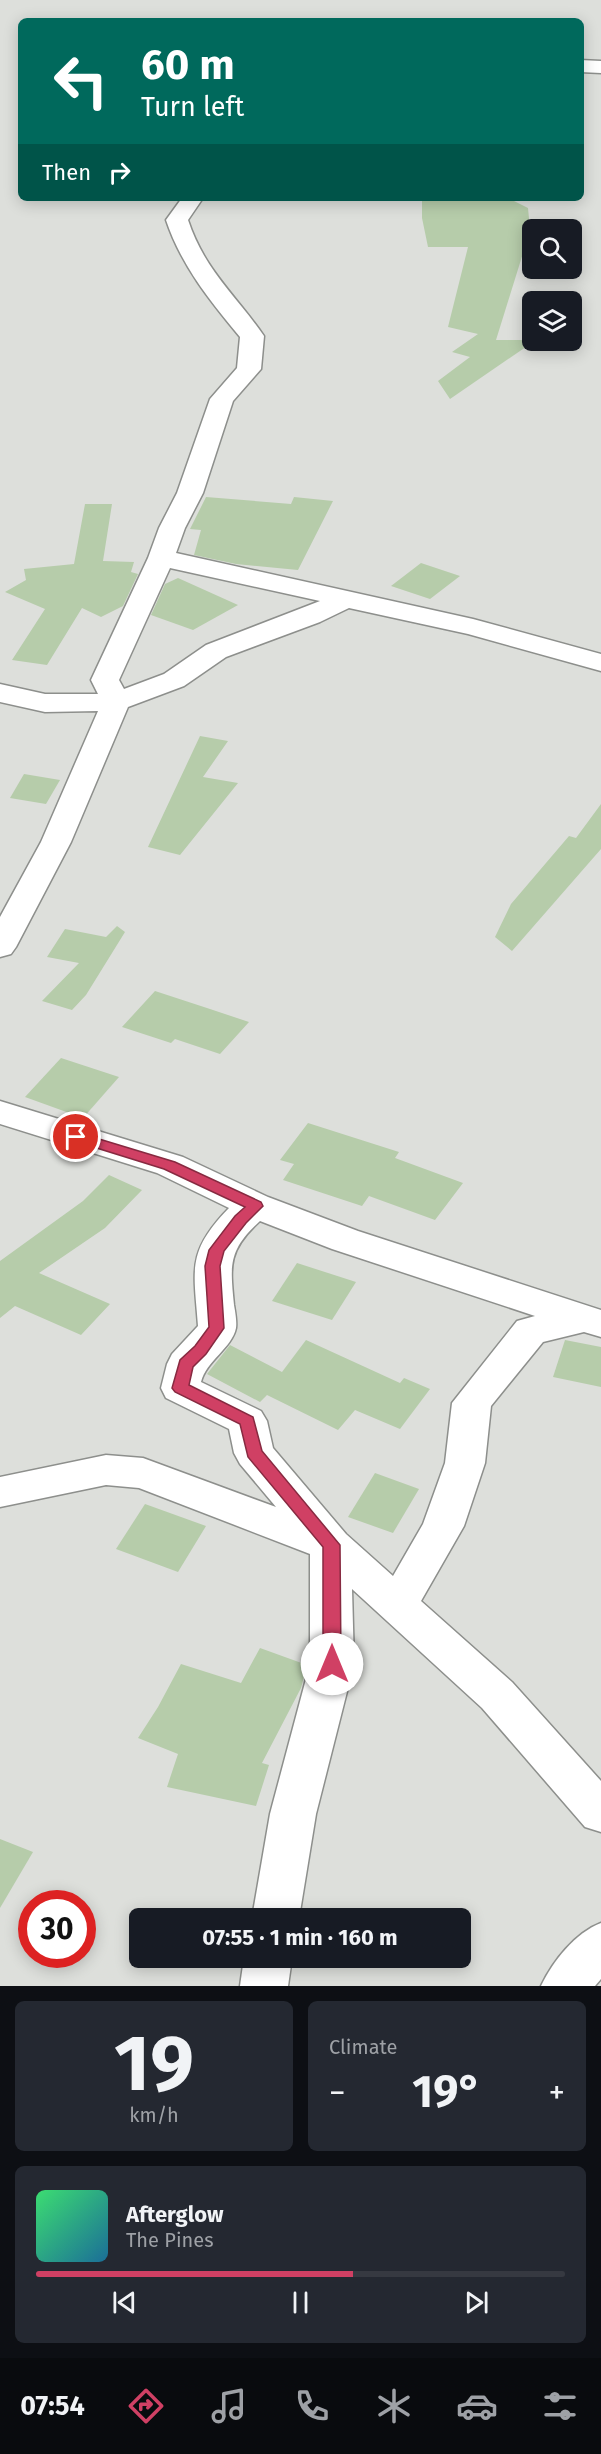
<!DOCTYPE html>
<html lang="en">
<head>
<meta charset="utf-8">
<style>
	body { margin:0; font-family:"Fira Sans",sans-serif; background:#242831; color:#f1f3f6; height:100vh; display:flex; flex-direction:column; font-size:22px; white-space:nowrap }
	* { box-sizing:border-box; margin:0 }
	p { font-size:20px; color:#9ea1a6 }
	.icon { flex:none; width:33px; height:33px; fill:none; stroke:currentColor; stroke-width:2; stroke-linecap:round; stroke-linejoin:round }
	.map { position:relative; height:1986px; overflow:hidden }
	.panel { display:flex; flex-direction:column; gap:15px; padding:15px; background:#0d0f14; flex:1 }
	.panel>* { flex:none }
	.top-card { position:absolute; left:18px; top:18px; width:566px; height:183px; border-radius:9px; box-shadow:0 3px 15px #0003; background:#00695c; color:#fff; overflow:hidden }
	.tools { position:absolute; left:522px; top:219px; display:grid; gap:12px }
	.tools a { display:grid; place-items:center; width:60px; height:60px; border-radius:9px; background:#171b24; box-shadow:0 3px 15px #0003; font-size:30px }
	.speed { position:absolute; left:18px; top:1890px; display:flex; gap:12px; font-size:30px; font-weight:700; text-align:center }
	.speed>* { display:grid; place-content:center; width:78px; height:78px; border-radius:50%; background:#171b24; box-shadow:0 3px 15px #0003; line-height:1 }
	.speed .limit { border:9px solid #d22; background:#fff; color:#111 }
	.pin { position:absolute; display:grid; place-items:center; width:51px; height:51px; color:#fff; margin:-26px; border:3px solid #fff; border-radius:50%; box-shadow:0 2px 6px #0007 }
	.me { position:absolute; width:66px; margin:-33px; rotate:0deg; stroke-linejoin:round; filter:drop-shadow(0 0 4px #0008) }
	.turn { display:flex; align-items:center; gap:21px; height:126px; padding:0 24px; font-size:27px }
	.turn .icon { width:78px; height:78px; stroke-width:2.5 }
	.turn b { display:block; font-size:42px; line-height:51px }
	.then { display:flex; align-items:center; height:57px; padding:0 24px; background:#0003; gap:12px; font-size:22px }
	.big { font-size:45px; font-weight:700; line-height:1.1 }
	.panel .card { flex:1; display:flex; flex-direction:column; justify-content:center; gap:9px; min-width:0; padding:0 21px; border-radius:9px; background:#242831 }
	.panel .dial { align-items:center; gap:0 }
	.dial b { font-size:78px; line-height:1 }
	.song { display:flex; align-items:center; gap:18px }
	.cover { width:72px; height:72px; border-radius:9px; background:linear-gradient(135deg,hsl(140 70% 55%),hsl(200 70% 35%)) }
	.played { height:6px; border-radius:3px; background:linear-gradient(90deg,#d04064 60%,#363941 60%) }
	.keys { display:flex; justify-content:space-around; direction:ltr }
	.heat { display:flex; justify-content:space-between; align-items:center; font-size:33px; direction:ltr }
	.panel .tiles { flex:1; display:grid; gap:15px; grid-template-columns:1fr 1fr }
	.card:last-child { grid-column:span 2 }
	.trip { position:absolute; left:129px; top:1908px; width:342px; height:60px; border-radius:9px; background:#171b24; box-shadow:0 3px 15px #0003; font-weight:700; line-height:60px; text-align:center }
	.tab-bar { display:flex; height:96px; justify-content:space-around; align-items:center; background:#090b0e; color:#9ea1a6 }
	.tab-bar .icon { width:42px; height:42px }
	.tab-bar .on { color:#d04064 }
	.tab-bar b { font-size:27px; color:#f1f3f6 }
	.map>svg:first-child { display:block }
</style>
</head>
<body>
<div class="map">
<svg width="601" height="1986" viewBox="0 0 601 1986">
	<rect width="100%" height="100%" fill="#dddfdb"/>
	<g fill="#b6ccaa">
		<polygon points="422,198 508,198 528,208 532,250 524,250 496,340 536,340 450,399 438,381 470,357 452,352 478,334 448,327 468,247 428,247 422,218"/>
		<polygon points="206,497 291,504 294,497 333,501 298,570 236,564 194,555 201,530 190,529"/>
		<polygon points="85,504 112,504 103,561 134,562 131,572 138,574 123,606 101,617 82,608 47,665 12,660 45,609 5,592 26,580 24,569 74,564"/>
		<polygon points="421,563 460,576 430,599 391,586"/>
		<polygon points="178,578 238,605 193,630 151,615 165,584"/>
		<polygon points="200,736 228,741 203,777 238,783 180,855 148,847"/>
		<polygon points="24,774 60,780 46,804 10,798"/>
		<polygon points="601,804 601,849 512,951 495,937 511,904 569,836 576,838"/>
		<polygon points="117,926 125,932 86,995 72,1010 42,1001 79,963 47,957 65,929 106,937"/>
		<polygon points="155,991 210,1009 249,1022 220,1054 175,1039 171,1043 122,1027"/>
		<polygon points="61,1058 119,1077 83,1118 25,1097"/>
		<polygon points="308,1123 399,1152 395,1158 463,1183 435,1220 369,1196 362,1206 283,1180 294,1164 280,1160"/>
		<polygon points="109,1175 142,1190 105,1228 39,1273 110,1304 81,1335 15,1306 0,1318 0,1261 83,1201"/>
		<polygon points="297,1263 356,1282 332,1320 272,1301"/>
		<polygon points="306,1340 400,1383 404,1378 430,1389 400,1429 355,1410 338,1430 267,1395 260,1402 207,1374 230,1345 282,1372"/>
		<polygon points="565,1340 601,1347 601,1387 553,1377"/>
		<polygon points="375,1473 419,1489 393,1533 348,1517"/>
		<polygon points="145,1504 206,1526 178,1572 116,1549"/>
		<polygon points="260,1648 307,1665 301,1688 262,1763 269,1765 256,1806 167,1787 178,1754 138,1738 158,1707 181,1664 241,1683"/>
		<polygon points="0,1839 33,1852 0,1908"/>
	</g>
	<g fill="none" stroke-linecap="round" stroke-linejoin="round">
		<g stroke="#8d8f8c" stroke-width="3">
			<g id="minor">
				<polygon points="580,60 601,61 601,73 580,72"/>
				<path d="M182,198H203L188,220C205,271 235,294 264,336L261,369L233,401L203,493L185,528L176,553L473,619L601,654V671L468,634L349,608L320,622L226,657L184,686L128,707L71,842L16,947L11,954L0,957V917L41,842L98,711L45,712L0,702V684L45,694H98L91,680L148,558L159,528L177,493L210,399L237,368L240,337C210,301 181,265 166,220ZM170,568L320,601L206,645L164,674L124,689L119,680Z"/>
				<path d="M0,1101L183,1157L268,1197L358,1231L601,1310V1337L584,1332L543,1342L491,1406L485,1463L464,1526L421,1601L512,1682L601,1781V1832L585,1827L482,1708L352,1589L354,1664L316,1814L299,1918H252L270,1814L310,1664V1554L139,1488L106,1485L0,1507V1477L106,1455L143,1458L276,1507L240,1464L234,1453L229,1429L166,1398L161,1388L167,1364L172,1354L198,1326C194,1270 186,1252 229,1208L157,1173L0,1124ZM260,1221L332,1249L535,1316L517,1321L452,1403L445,1463L423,1524L393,1576L346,1534L273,1448L267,1421L261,1411L201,1382C206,1361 232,1348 236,1328C237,1321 235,1311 234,1305C230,1265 228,1250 260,1221Z"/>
				<path d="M601,1923V1979L595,1986H541C553,1961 575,1933 601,1923Z"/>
				<polygon points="244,1958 292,1958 288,1986 240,1986"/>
			</g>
		</g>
		<use href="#minor" fill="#fff" fill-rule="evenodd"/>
	</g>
	<polygon fill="#d04064" stroke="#872a41" stroke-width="1.5" points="76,1132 175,1162 261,1202 263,1206 246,1223 224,1251 220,1266 224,1328 206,1354 193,1367 189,1385 253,1417 262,1451 340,1545 341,1664 338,1669 332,1671 325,1669 323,1664 323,1547 248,1457 240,1424 175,1392 172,1388 180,1360 195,1346 209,1327 205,1266 209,1250 235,1216 245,1207 164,1169 71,1140 69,1137 71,1133"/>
</svg>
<div class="tools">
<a><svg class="icon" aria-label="search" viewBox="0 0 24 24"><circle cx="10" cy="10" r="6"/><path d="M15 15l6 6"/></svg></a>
<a><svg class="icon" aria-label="layers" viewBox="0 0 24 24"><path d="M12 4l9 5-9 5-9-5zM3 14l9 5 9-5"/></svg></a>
</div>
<div class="speed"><div class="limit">30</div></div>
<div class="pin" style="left:76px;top:1137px;background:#d93025"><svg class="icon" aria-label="arrive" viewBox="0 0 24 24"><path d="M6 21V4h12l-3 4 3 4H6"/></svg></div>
<svg class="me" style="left:332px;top:1664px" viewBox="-20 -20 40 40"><circle r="19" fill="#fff"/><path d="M0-13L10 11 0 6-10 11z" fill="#d04064"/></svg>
<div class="trip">07:55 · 1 min · 160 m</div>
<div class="top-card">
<div class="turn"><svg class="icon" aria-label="left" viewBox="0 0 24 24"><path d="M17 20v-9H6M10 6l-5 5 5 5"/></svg><div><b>60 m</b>Turn left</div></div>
<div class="then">Then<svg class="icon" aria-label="right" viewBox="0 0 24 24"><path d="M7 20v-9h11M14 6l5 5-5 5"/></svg></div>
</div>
</div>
<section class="panel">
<div class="tiles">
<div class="card dial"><b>19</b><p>km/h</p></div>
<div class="card"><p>Climate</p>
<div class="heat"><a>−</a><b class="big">19°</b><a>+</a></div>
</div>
<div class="card">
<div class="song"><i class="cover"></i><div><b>Afterglow</b><p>The Pines</p></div></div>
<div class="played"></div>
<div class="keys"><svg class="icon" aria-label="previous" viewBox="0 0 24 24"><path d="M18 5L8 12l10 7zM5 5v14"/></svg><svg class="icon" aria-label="pause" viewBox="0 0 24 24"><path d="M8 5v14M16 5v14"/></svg><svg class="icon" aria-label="next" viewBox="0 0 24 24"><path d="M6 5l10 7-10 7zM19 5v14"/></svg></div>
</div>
</div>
</section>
<nav class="tab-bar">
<b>07:54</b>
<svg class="icon on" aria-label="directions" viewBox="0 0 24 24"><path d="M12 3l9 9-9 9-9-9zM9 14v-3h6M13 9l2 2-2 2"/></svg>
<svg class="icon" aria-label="music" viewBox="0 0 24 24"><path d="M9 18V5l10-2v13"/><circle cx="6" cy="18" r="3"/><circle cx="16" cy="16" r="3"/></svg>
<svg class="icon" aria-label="phone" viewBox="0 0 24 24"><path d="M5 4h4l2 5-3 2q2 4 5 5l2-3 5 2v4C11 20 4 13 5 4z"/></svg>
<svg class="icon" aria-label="climate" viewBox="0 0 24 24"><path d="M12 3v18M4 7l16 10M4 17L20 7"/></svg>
<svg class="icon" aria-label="car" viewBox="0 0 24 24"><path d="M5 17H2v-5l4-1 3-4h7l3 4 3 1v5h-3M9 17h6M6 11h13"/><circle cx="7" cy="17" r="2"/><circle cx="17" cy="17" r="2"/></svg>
<svg class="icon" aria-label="filters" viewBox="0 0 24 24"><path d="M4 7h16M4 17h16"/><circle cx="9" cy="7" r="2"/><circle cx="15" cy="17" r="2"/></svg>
</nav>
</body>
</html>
